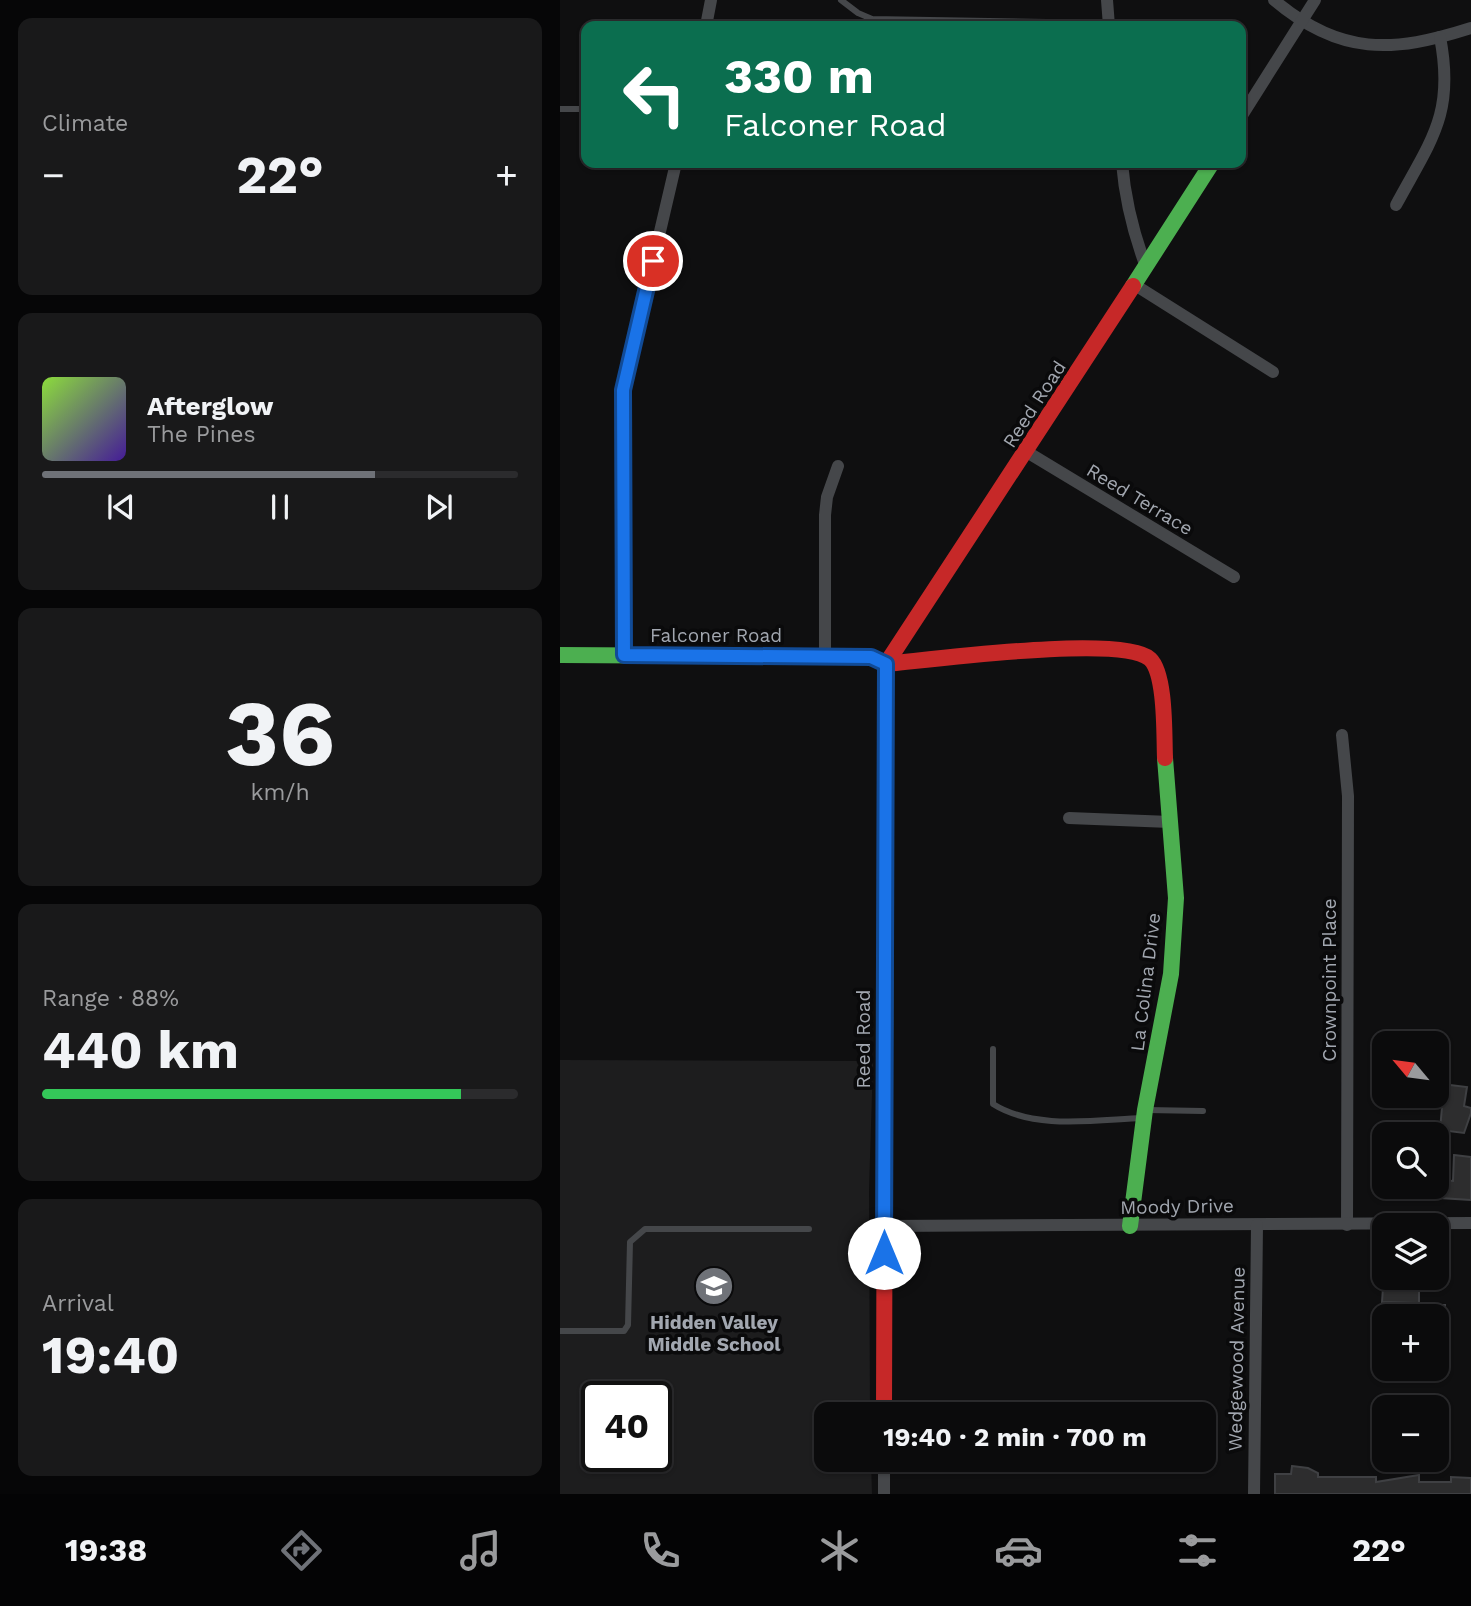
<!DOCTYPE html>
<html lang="en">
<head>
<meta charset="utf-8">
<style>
	body { margin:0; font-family:"Work Sans",sans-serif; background:#19191a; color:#f1f3f6; height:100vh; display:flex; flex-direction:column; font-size:26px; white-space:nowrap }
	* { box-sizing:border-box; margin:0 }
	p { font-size:23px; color:#9a9b9d }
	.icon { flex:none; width:38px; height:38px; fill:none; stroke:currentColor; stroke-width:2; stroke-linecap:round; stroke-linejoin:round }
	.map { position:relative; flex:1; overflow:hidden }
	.side { display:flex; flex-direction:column; gap:18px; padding:18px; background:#060607; width:560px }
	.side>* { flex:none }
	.banner { position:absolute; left:21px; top:21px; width:665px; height:147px; border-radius:14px; box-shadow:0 2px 5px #0004,0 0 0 2px #2b2b2d; background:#0b6e4f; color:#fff; overflow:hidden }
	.needle { width:46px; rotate:299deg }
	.controls { position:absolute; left:812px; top:1031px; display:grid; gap:14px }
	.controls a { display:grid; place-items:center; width:77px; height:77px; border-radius:14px; background:#0b0b0c; box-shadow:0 2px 5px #0004,0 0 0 2px #2b2b2d; font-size:35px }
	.speed { position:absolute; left:21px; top:1381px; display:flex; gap:14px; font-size:35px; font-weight:700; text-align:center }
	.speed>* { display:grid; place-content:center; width:91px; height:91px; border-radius:50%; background:#0b0b0c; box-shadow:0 2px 5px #0004,0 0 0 2px #2b2b2d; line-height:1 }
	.speed .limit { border:4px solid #111; border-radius:10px; background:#fff; color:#111 }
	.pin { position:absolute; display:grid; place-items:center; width:60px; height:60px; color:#fff; margin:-30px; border:4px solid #fff; border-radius:50%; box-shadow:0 2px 7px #0007 }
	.me { position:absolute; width:77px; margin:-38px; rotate:0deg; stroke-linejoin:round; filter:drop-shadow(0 0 5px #0008) }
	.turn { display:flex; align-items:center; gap:24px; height:147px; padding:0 28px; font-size:32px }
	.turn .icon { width:91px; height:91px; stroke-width:2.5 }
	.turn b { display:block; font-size:49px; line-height:60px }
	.big { font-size:52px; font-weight:700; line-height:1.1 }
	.side .widget { flex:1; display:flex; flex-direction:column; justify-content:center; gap:10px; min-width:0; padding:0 24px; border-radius:14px; background:#19191a }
	.side .dial { align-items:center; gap:0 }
	.dial b { font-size:91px; line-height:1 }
	.song { display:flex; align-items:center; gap:21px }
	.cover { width:84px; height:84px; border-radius:10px; background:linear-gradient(135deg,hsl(90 70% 55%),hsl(260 70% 35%)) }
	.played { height:7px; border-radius:4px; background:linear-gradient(90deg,#6f7278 70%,#2b2b2d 70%) }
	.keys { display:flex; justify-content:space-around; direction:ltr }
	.heat { display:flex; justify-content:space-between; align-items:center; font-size:38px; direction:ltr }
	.charge { height:10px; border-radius:5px; background:linear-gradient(90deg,#34c759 88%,#2b2b2d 0) }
	.trip { position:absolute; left:254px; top:1402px; width:402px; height:70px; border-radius:14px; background:#0b0b0c; box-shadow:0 2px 5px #0004,0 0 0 2px #2b2b2d; font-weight:700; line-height:70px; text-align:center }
	.menu { display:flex; height:112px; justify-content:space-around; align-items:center; background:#040405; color:#9a9b9d }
	.menu .icon { width:49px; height:49px }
	.menu .active { color:#6f7278 }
	.menu b { font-size:32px; color:#f1f3f6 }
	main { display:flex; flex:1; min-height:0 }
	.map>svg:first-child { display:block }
</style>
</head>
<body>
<main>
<section class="side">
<div class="widget"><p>Climate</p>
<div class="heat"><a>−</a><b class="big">22°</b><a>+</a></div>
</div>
<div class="widget">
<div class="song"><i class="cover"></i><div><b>Afterglow</b><p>The Pines</p></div></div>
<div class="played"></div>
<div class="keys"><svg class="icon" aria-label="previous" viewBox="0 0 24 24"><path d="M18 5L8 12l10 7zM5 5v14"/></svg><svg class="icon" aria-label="pause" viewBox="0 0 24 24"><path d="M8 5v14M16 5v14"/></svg><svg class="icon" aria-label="next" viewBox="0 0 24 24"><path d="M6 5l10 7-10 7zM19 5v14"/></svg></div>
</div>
<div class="widget dial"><b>36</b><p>km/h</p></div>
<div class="widget"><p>Range · 88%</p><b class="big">440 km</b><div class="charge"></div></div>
<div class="widget"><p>Arrival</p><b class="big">19:40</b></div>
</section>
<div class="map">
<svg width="911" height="1494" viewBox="0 0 911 1494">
	<rect width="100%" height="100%" fill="#0f0f10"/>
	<path fill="#1d1d1e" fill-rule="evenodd" d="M0,1060L313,1061L309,1190L310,1414H266V1460H311L312,1494H0ZM37,1396H96V1456H37Z"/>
	<g fill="#2d2d2e" stroke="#3f4043" stroke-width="2">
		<polygon points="890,1085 907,1087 904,1106 911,1108 911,1113 904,1133 880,1130 883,1096 889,1097"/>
		<polygon points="894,1155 911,1157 911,1200 880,1198 882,1180 893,1181"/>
		<polygon points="829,1278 859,1278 859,1303 822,1302 823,1288 829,1288"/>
		<polygon points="858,1305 885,1305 885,1311 872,1312 872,1316 860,1316"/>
		<polygon points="732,1466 748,1468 758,1473 758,1477 816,1477 816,1482 859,1475 859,1482 891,1482 891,1477 911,1478 911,1494 715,1494 715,1474 731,1474"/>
	</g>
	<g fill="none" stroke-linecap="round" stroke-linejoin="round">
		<g stroke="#45474a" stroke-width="6">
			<polyline points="281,0 298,13 312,19 549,23"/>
			<polyline points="0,109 26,109"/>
			<path d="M433,1049V1104C474,1130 534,1120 582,1118"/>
			<polyline points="587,1110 643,1111"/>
			<polyline points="0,1331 64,1331 68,1325 70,1242 85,1229 249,1229"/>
		</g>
		<g stroke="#45474a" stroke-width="12">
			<polyline points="547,0 549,26"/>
			<path d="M714,0C780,56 833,53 911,28"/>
			<polyline points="146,26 151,0"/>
			<polyline points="681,117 755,0"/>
			<path d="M562,163C565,200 573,232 586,267"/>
			<path d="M836,205C871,140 895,114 880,37"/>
			<polyline points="575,285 713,372"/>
			<polyline points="467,452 674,577"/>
			<polyline points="64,655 63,390 116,163"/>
			<polyline points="265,656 265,515 267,497 278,466"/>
			<polyline points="782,735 788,796 787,1225"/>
			<polyline points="509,818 610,822"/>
			<polyline points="324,1226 911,1223"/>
			<polyline points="324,1460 324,1494"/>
			<polyline points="694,1494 697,1225"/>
		</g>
		<g stroke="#4caf50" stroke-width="16">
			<polyline points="573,286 652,163"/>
			<polyline points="0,655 311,657 326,664 326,688"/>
			<polyline points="570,1226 585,1110 611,974 616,898 605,758"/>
		</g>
		<polyline stroke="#ffc107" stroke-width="16" points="325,1050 326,688"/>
		<g stroke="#c62828" stroke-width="16">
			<path d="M326,664C370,660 563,634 590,659C606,674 604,735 605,758"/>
			<polyline points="326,664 573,286"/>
			<polyline points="324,1414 325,1050"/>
		</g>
	</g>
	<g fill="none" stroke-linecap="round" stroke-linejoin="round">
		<g stroke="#114b97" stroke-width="18">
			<polyline id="route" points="93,261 63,390 64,655 311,657 326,664 324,1253"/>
		</g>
		<use href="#route" stroke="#1a73e8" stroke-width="12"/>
	</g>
	<defs>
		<g id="school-disc" transform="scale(2.0125)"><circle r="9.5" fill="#6f7278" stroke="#0a0a0b"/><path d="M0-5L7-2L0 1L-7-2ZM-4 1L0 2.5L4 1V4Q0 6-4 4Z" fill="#fff"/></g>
	</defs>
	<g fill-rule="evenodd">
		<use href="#school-disc" x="154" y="1286"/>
	</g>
	<g text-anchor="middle" stroke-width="7" stroke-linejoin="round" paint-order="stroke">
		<g font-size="19" fill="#a2a7b0" stroke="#0a0a0b">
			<text transform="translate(474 404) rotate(-57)" y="7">Reed Road</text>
			<text transform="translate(580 499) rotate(31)" y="7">Reed Terrace</text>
			<text x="156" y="642">Falconer Road</text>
			<text transform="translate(769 980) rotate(-90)" y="7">Crownpoint Place</text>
			<text transform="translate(585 982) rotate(-83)" y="7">La Colina Drive</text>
			<text transform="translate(303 1039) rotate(-90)" y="7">Reed Road</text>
			<text transform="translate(617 1206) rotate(-1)" y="7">Moody Drive</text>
			<text transform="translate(676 1359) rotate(-89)" y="7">Wedgewood Avenue</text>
		</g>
		<g font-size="19" font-weight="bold" fill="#a2a7b0" stroke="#0a0a0b">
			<text x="154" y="1329">Hidden Valley<tspan x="154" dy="22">Middle School</tspan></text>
		</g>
	</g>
</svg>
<div class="controls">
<a><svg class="needle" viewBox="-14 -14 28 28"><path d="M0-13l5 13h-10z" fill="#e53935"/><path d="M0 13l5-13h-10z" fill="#9a9b9d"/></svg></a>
<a><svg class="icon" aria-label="search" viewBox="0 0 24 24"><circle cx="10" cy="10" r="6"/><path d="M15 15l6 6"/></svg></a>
<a><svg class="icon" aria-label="layers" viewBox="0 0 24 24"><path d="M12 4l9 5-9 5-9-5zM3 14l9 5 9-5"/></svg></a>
<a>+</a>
<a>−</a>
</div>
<div class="speed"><div class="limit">40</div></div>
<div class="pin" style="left:93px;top:261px;background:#d93025"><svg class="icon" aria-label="arrive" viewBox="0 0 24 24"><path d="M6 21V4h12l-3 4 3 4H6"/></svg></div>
<svg class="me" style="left:324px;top:1253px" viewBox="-20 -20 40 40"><circle r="19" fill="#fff"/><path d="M0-13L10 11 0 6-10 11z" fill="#1a73e8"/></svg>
<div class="trip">19:40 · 2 min · 700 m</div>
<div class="banner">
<div class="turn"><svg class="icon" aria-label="left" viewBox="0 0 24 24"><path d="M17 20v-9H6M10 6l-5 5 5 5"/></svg><div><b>330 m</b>Falconer Road</div></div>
</div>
</div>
</main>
<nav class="menu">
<b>19:38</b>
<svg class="icon active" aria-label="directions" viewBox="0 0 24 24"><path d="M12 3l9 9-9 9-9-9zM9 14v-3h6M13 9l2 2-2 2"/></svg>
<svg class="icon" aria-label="music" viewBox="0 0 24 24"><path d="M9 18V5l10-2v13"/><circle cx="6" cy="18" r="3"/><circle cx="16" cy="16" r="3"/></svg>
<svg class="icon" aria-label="phone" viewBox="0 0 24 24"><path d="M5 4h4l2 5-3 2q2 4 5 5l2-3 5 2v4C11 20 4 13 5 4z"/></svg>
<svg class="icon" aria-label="climate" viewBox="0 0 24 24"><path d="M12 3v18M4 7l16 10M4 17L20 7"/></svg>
<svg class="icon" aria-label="car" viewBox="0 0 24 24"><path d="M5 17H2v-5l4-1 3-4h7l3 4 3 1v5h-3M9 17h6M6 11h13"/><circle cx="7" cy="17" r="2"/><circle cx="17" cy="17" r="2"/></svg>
<svg class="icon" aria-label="filters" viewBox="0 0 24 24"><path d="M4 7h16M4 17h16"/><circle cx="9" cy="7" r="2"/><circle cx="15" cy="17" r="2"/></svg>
<b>22°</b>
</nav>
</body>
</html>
